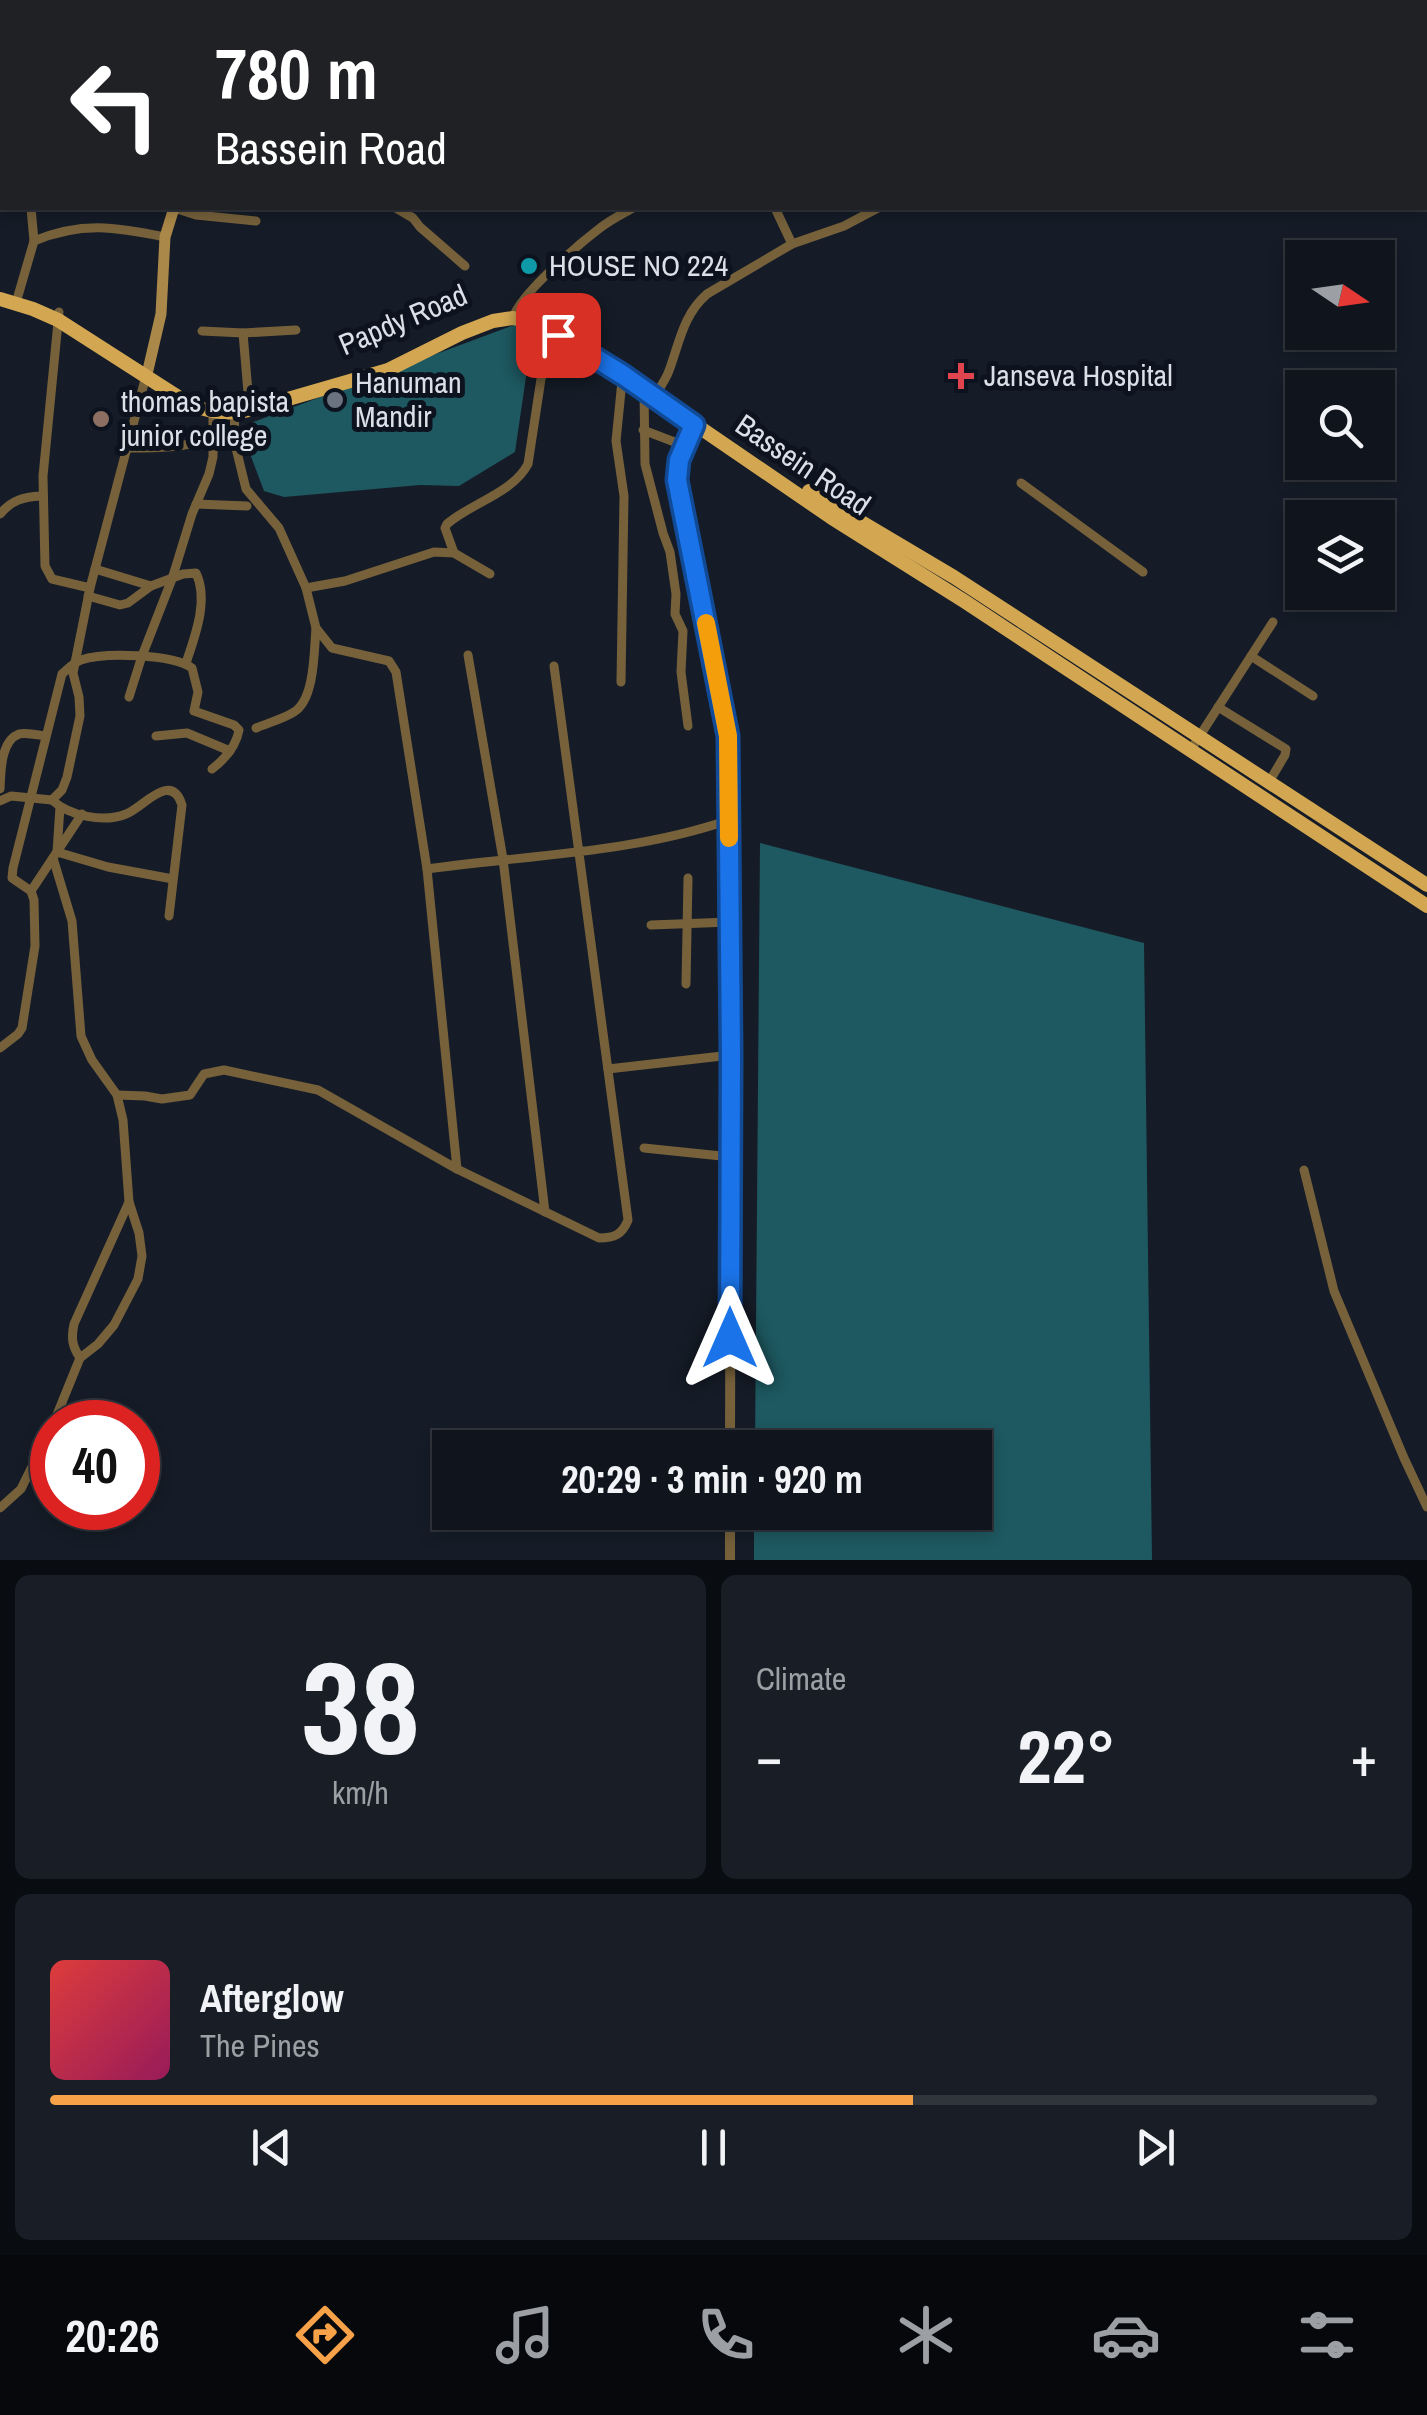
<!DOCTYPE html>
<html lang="en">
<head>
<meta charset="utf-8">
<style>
	body { margin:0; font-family:"Archivo Narrow",sans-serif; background:#191e26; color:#f1f3f6; height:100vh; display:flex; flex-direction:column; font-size:38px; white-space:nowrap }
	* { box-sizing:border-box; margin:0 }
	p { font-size:32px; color:#9c9fa4 }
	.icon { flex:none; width:55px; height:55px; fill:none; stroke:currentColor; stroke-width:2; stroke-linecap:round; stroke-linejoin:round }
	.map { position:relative; height:1560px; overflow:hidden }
	.drawer { display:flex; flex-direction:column; gap:15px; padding:15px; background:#090c10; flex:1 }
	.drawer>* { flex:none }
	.banner { position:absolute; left:0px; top:0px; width:1428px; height:210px; box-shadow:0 5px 15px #0003,0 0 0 2px #30343b; background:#202124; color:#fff; overflow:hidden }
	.needle { width:65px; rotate:103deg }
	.tools { position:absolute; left:1285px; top:240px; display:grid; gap:20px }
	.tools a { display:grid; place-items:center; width:110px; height:110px; border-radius:0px; background:#10151d; box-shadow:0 5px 15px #0003,0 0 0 2px #30343b; font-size:50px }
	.speed { position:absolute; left:30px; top:1400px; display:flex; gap:20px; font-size:50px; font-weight:700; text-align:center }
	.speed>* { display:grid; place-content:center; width:130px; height:130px; border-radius:50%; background:#10151d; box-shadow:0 5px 15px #0003,0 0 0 2px #30343b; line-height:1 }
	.speed .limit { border:15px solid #d22; background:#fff; color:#111 }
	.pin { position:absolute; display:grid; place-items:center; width:85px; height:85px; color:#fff; margin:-42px; border-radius:20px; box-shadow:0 5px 15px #0006 }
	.me { position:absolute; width:110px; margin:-55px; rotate:0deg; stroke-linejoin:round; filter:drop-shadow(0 0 8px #0008) }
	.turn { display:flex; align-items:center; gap:35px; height:210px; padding:0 50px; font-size:45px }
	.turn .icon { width:130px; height:130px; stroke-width:2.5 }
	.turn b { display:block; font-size:70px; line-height:85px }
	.big { font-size:75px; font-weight:800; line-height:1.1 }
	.drawer .widget { flex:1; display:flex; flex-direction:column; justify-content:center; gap:15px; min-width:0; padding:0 35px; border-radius:15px; background:#191e26 }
	.drawer .dial { align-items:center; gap:0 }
	.dial b { font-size:130px; line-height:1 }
	.song { display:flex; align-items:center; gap:30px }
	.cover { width:120px; height:120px; border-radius:15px; background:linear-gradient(135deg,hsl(0 70% 55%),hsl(330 70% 35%)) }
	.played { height:10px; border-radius:5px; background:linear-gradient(90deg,#f7a149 65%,#30343b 65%) }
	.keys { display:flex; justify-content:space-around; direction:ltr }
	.heat { display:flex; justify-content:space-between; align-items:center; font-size:55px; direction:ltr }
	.drawer .tiles { flex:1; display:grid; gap:15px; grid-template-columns:1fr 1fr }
	.widget:last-child { grid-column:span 2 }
	.trip { position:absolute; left:432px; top:1430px; width:560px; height:100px; border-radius:0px; background:#10151d; box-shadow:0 5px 15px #0003,0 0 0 2px #30343b; font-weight:800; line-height:100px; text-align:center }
	.tabs { display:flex; height:160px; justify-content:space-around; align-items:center; background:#06080c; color:#9c9fa4 }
	.tabs .icon { width:70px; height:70px }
	.tabs .selected { color:#f7a149 }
	.tabs b { font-size:45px; color:#f1f3f6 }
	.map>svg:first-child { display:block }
</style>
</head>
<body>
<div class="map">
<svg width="1427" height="1560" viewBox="0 0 1427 1560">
	<rect width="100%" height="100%" fill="#151c27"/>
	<g fill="#1e5860">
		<polygon points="514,325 524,328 532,336 515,452 459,486 420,485 284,497 264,491 244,438 253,422"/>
		<polygon points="760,843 1144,943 1152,1560 754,1560 754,1513 975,1512 975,1448 755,1447"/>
	</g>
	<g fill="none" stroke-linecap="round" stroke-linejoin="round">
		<g stroke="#76613b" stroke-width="9">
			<polyline points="296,0 297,2"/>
			<polyline points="15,2 16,0"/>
			<polyline points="912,2 912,0"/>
			<polyline points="0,11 2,13"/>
			<polyline points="31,208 34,241"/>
			<polyline points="174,208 196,215 256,221"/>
			<polyline points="396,208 413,218 420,227 465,266"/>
			<polyline points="775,208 792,244"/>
			<path d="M18,296L34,241C82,221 116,227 165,237"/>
			<polyline points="59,312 43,476 45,566 52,579 90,588"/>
			<path d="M513,318C519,295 579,244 600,228C610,220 622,214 633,208"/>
			<polyline points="202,331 243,333 296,330"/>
			<polyline points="243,333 249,404"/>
			<polyline points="644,390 645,464 663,533 670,552 676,594 675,614 683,631 681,672 688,726"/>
			<path d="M654,397C660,388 667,378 670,368C680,340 684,314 707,294L792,244L844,226L878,208"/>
			<polyline points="235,408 234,440 246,489 279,528 306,588 316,628 332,648 389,661 396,672 427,869"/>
			<polyline points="643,430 685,446"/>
			<path d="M127,448C157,448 184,448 212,438"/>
			<polyline points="1021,483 1143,572"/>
			<polyline points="196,504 247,506"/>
			<path d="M0,514C12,500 23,497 41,496"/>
			<path d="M454,553L445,528L447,524C471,503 513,493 528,464L541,379L560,329"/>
			<polyline points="95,569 151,586"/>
			<polyline points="306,588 345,581 434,552 454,553 490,574"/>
			<path d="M88,596L120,605L128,603L151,586L183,574L196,573C209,600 195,636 186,663"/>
			<polyline points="468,655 503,859 545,1212"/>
			<polyline points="1251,656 1313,696"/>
			<path d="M554,666L628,1220C622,1235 614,1238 599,1238L457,1169L427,869C528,855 633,853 729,820"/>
			<polyline points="621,682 624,496 616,441 623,371"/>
			<polyline points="129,697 142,656 172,579 192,514 209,474 213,457 213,409"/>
			<polyline points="1218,707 1286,749 1285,755 1269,782"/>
			<path d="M256,728C268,723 283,719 294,712C315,699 314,651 316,628"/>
			<polyline points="156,736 187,733 230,751"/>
			<polyline points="1190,751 1273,622"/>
			<path d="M0,789C1,773 0,741 19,734C26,732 38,735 45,736"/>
			<path d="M52,800C69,816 104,823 126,814C143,808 171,770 182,805L169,916"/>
			<polyline points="0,801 11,796 52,800 62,790 67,777 80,716 79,697 73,673 90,588 147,372"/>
			<polyline points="60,807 57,852 108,867 173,879"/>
			<polyline points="53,858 72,921 81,1036 92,1060 117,1095 123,1120 129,1202 139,1233 142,1256 138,1279 114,1325 98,1344 80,1358"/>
			<polyline points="31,891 82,814"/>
			<polyline points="651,925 730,922"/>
			<polyline points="686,984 688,878"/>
			<path d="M0,1048L18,1034L22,1028L35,946L34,900L31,891L12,878L13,868L62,674C68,669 73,663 81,660C104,652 173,654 192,668L198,692L194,711L234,725L239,730C236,747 225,759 212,769"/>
			<polyline points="608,1069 731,1055"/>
			<polyline points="117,1095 145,1096 162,1099 190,1095 204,1074 224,1070 318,1090 457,1169"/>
			<polyline points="644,1148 731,1157"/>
			<polyline points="1304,1170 1334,1291 1404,1458 1427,1507"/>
			<path d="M54,1422L80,1358C72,1346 71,1338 74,1324L129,1202"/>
			<polyline points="0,1508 21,1489 52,1426"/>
		</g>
		<g stroke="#76613b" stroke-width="10">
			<polyline points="696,419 679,460 677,480 729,736 731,1055 730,1448"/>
			<polyline points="730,1560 730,1512"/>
		</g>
		<g stroke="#aa8849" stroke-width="11">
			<polyline points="376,2 378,0"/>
			<polyline points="148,370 161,314 165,237 174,208"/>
		</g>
		<g stroke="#d3a752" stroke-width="14">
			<path d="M0,299L33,309L58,320L189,404C210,412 227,415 250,410L388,370L462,333L493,321L513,318L526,321L583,349L623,375L832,518L964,601L1427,906"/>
			<polyline points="809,491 954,577 1427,885"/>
		</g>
	</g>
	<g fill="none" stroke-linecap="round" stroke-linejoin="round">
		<g stroke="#114b97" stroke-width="25">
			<polyline id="route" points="558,335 623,375 694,425 679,460 677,480 728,736 731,1055 730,1338"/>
		</g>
		<use href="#route" stroke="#1a73e8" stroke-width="18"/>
		<polyline stroke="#f59e0b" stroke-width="18" points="706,623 728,736 729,838"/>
	</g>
	<circle fill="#0f9aa8" stroke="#0d131e" stroke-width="4" cx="529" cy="266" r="10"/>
	<path fill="#e0444e" stroke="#0d131e" stroke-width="4" d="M956 361h10v10h10v10h-10v10h-10v-10h-10v-10h10z"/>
	<circle fill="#6b7280" stroke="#0d131e" stroke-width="4" cx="335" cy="400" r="10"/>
	<circle fill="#8d6e63" stroke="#0d131e" stroke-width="4" cx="101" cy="419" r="10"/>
	<g text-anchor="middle" stroke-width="10" stroke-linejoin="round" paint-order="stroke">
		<g font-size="30" fill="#dbdfe7" stroke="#0d131e" text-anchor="start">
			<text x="549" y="276">HOUSE NO 224</text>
			<text x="984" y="386">Janseva Hospital</text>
			<text x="355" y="393">Hanuman<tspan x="355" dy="34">Mandir</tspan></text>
			<text x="121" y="412">thomas bapista<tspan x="121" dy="34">junior college</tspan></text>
		</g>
		<g font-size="30" fill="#dbdfe7" stroke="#0d131e">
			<text transform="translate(403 320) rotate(-23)" y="10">Papdy Road</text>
			<text transform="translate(803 465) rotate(34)" y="10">Bassein Road</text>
		</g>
	</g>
</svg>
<div class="tools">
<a><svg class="needle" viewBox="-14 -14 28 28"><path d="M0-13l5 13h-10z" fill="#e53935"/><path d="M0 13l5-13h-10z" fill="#9c9fa4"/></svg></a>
<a><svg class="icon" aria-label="search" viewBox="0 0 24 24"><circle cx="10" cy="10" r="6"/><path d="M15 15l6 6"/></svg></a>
<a><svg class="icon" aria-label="layers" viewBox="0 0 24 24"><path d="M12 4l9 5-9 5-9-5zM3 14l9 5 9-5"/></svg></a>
</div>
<div class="speed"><div class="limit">40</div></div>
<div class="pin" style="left:558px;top:335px;background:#d93025"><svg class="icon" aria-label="arrive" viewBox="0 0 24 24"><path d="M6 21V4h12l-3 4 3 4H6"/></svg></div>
<svg class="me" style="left:730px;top:1338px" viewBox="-20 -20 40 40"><path d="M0-17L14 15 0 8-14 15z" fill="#1a73e8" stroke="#fff" stroke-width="4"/></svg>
<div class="trip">20:29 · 3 min · 920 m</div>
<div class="banner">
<div class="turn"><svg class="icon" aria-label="left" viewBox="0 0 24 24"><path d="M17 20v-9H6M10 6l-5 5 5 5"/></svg><div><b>780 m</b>Bassein Road</div></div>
</div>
</div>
<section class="drawer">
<div class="tiles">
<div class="widget dial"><b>38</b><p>km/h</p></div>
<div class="widget"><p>Climate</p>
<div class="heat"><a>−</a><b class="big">22°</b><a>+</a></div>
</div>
<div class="widget">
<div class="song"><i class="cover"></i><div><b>Afterglow</b><p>The Pines</p></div></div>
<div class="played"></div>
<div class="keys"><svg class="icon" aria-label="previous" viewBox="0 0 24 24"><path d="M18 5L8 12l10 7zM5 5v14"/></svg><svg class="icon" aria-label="pause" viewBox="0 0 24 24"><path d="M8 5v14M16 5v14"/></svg><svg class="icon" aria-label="next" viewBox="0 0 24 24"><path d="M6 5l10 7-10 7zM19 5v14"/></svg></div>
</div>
</div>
</section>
<nav class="tabs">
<b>20:26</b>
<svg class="icon selected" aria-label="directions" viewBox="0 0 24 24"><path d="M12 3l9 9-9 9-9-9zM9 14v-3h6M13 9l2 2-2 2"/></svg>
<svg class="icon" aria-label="music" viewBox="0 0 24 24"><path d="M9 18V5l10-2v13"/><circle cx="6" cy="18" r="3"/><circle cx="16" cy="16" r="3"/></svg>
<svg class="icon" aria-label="phone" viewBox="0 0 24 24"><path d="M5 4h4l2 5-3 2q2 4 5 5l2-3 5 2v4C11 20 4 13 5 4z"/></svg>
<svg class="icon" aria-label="climate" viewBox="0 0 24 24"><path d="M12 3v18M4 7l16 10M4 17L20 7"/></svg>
<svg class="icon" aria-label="car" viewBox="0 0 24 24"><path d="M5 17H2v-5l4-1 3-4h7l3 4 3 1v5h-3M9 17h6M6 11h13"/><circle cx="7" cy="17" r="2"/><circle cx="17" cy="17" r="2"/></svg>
<svg class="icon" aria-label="filters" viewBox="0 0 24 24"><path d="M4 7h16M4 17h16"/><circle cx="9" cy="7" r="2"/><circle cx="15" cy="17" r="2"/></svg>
</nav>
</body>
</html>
